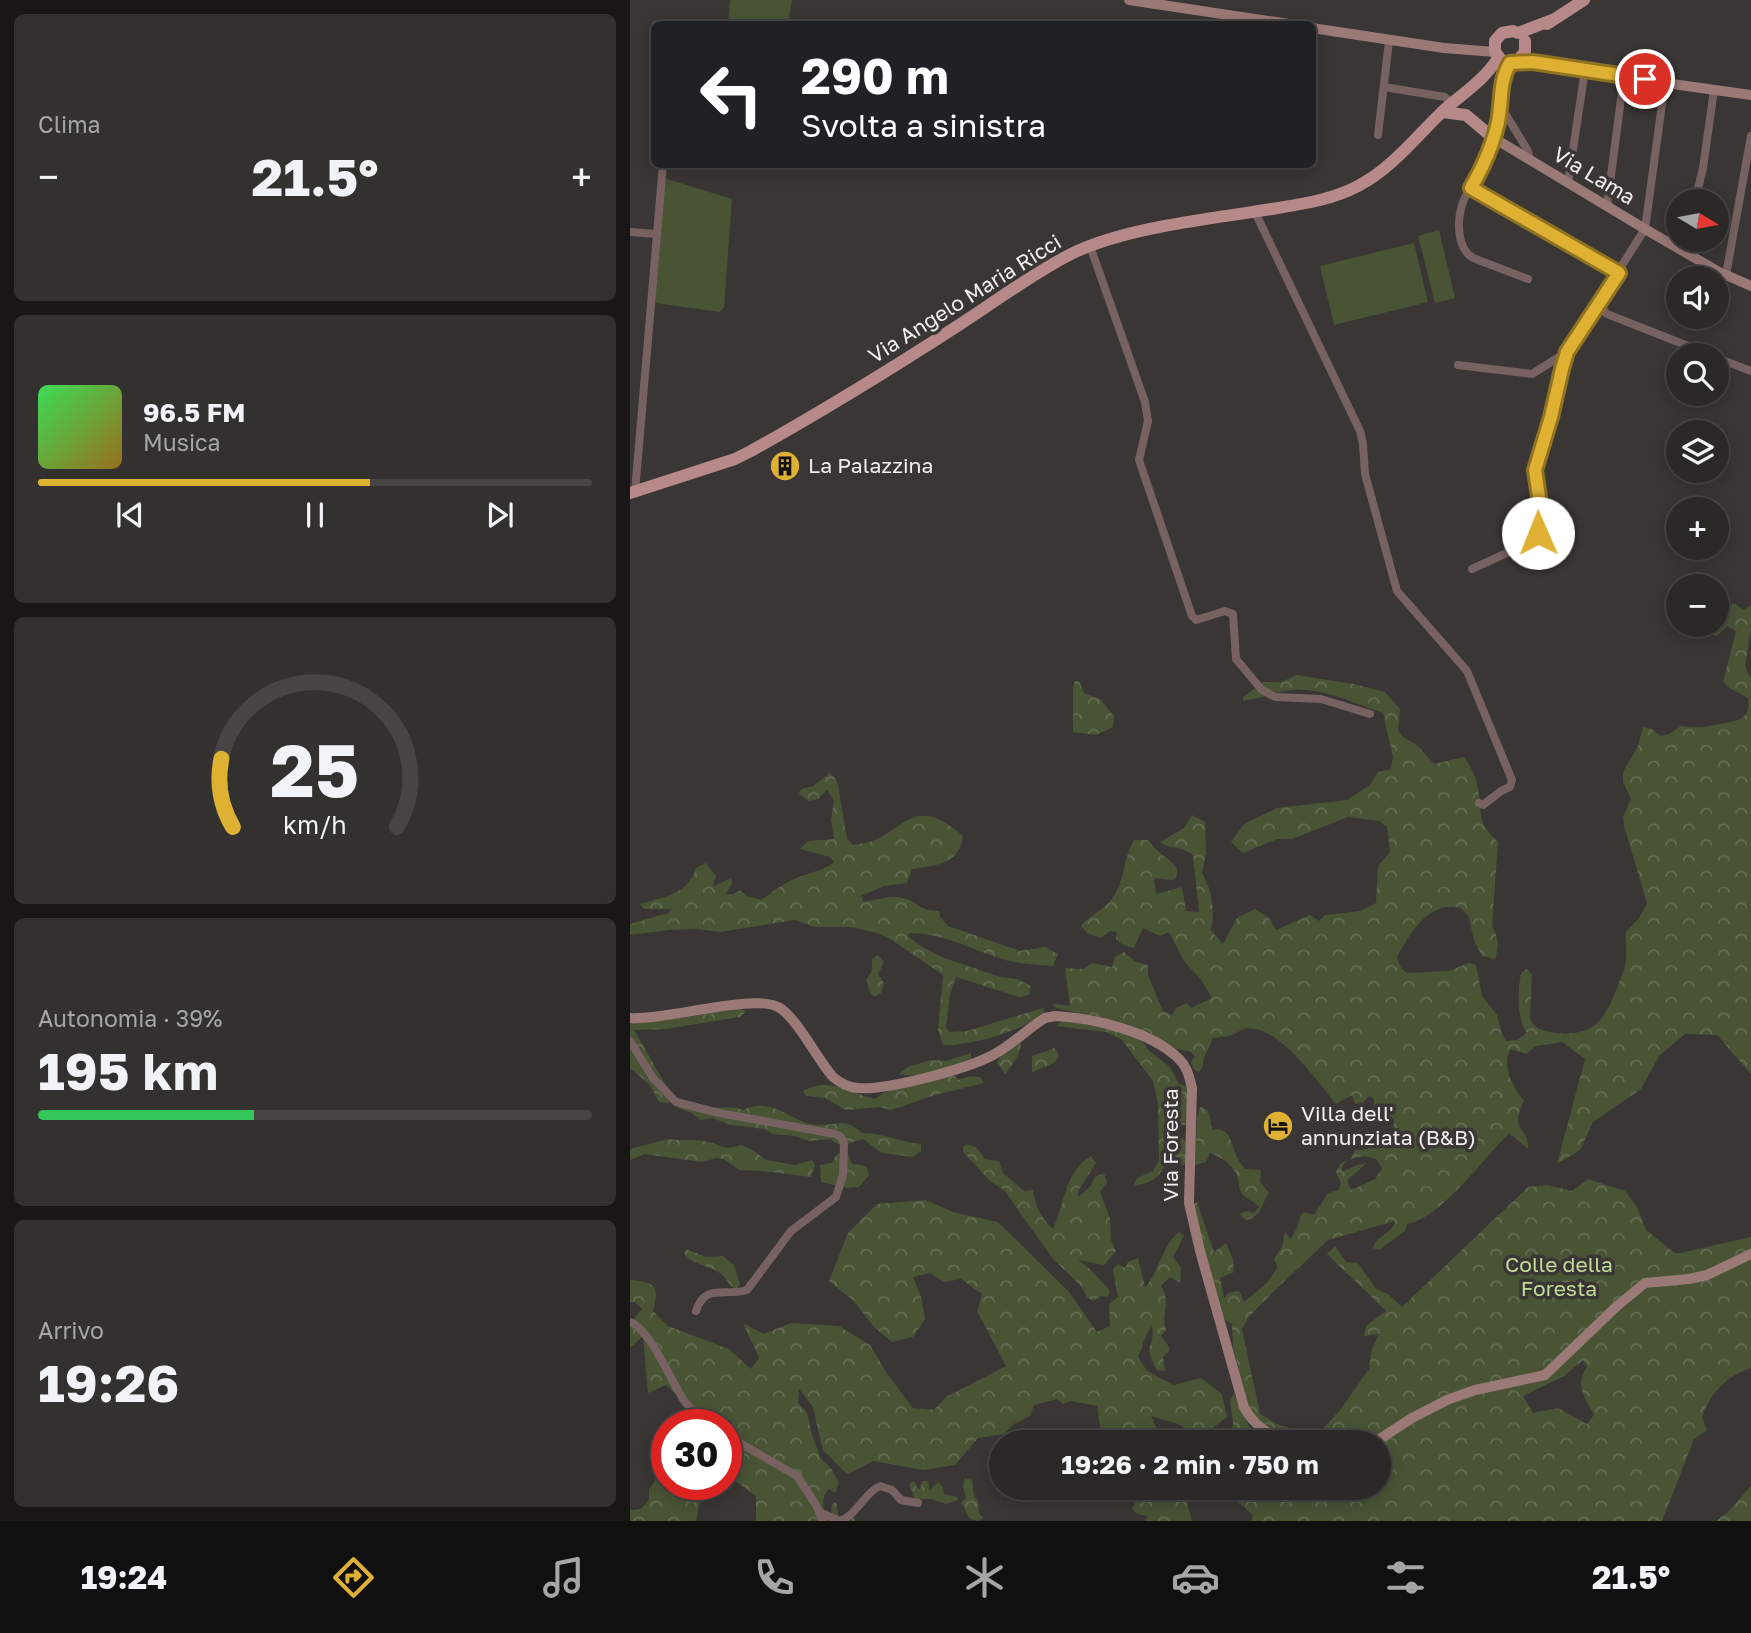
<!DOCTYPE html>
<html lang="it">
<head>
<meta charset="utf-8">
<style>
	body { margin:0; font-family:"Golos Text",sans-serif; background:#333030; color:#f1f3f6; height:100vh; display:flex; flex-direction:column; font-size:26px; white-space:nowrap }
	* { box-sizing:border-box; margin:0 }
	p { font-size:23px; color:#a6a6a8 }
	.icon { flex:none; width:38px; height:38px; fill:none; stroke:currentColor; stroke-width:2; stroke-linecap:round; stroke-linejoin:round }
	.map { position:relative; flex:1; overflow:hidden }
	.drawer { display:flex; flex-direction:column; gap:14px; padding:14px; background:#181616; width:630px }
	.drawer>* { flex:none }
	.hud { position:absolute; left:21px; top:21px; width:665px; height:147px; border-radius:10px; box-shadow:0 4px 18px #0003,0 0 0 2px #474445; background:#202124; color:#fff; overflow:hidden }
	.needle { width:46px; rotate:100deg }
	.tools { position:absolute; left:1036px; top:189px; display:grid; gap:14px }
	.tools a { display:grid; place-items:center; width:63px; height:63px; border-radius:50%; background:#2b2828; box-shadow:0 4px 18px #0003,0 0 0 2px #474445; font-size:35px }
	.speed { position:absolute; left:21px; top:1409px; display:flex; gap:14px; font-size:35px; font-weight:700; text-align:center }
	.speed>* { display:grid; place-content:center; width:91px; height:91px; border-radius:50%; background:#2b2828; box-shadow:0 4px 18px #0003,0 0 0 2px #474445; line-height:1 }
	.speed .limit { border:10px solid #d22; background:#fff; color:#111 }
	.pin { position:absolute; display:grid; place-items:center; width:60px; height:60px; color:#fff; margin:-30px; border:4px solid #fff; border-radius:50%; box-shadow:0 2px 7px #0007 }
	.me { position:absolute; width:77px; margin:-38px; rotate:359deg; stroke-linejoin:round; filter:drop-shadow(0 0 5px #0008) }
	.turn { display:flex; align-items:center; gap:24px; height:147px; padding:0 35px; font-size:32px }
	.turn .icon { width:91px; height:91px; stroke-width:2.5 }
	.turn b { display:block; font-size:49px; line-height:60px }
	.big { font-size:52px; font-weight:700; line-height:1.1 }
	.drawer .card { flex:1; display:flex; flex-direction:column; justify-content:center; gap:10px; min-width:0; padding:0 24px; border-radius:10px; background:#333030 }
	.drawer .dial { align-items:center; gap:0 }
	.dial svg { height:182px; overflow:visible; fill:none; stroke:#474445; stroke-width:7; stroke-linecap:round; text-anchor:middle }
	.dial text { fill:#f1f3f6; stroke:none }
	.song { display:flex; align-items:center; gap:21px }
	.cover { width:84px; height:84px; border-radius:10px; background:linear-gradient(135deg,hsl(130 70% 55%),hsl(40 70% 35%)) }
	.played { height:7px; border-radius:4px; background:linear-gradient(90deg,#deb133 60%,#474445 60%) }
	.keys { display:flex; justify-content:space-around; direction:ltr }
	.heat { display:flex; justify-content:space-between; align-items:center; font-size:38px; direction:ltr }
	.charge { height:10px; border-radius:5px; background:linear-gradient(90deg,#34c759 39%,#474445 0) }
	.trip { position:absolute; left:359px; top:1430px; width:402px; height:70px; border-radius:35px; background:#2b2828; box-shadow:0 4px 18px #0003,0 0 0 2px #474445; font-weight:700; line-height:70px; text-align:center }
	.dock { display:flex; height:112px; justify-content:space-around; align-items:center; background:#111010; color:#a6a6a8 }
	.dock .icon { width:49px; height:49px }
	.dock .on { color:#deb133 }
	.dock b { font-size:32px; color:#f1f3f6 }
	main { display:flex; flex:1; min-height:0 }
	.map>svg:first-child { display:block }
</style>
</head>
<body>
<main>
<section class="drawer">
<div class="card"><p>Clima</p>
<div class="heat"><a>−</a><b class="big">21.5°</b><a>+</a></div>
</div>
<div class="card">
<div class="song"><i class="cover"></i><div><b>96.5 FM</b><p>Musica</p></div></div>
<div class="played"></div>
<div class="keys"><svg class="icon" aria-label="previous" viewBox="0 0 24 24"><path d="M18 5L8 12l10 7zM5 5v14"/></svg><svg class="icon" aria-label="pause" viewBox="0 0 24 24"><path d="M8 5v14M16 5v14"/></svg><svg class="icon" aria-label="next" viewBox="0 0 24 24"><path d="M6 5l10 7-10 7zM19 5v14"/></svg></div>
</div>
<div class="card dial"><svg viewBox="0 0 100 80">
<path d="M14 69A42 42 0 1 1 86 69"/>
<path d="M14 69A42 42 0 0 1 9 39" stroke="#deb133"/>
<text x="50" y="56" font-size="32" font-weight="700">25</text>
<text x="50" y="72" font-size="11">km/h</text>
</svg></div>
<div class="card"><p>Autonomia · 39%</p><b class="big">195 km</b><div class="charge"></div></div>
<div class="card"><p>Arrivo</p><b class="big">19:26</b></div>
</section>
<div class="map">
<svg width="1121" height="1521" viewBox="0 0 1121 1521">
	<defs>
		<pattern id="forest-crowns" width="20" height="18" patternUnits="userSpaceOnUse" patternTransform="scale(1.75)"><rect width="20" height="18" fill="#495435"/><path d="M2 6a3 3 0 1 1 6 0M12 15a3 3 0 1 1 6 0" fill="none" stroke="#646d53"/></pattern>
	</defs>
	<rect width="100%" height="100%" fill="#393635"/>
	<g fill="#495435">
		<polygon points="100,0 162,0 158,24 98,24"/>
		<polygon points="31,177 102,199 94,307 90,312 25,303"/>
		<polygon points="809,230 825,298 805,303 788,236"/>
		<polygon points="784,243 798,302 704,325 690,266"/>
	</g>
	<g fill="url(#forest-crowns)" fill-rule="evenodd">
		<path d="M1104,603L1114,610L1121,605V629L1115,666L1121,679V1074L1087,1035L1055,1034L1029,1056L1011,1089L963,1122L950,1150L927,1164L955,1059L932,1042L906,1046L896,1054L880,1049C872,1067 882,1086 894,1101C878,1132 899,1125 898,1149L879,1133C856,1156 810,1219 777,1224L775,1231L749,1250L743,1248C747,1235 763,1233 765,1221L698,1240L642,1293L618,1318L612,1329L630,1414L649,1425L687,1435L711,1409L739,1369L741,1352L749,1334L734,1336L736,1326L756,1311L697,1254L705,1246L716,1262L728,1263L746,1289L758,1294L772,1307L898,1187L918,1185L942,1191L958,1179L995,1191L1007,1207L1016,1230L1046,1254L1121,1237V1368C1096,1376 1081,1393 1072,1417L1077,1430L1064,1439L1032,1521H621L623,1515L592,1488H749V1442H594L595,1438L601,1435L603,1423L600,1401L604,1394L619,1426L629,1438L637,1429L620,1411L603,1348L602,1324L595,1320L564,1216V1204L567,1202L584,1252L596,1243L603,1259L604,1272L590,1278L594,1299L598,1293L609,1291L614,1302L637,1283L648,1267L644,1259L652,1247L655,1232L660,1239C668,1231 667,1222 673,1212L684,1215L698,1193L709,1190L711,1183L706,1172L710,1164L717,1160L712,1167V1172L727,1165L737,1163L717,1180L721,1190L745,1179L752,1168L746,1159L734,1156L721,1159L725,1150C745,1149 765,1143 764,1119L750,1117L744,1111V1099L739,1096L733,1103L725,1104L722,1095L706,1104C687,1081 652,1029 619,1028C612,1028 607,1034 599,1036C594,1037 588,1037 582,1038C581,1049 572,1055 573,1066L569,1072L564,1070L561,1062L565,1056L559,1051L547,1049L498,1024L426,1008L422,1004L440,1006L435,968L453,969L463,963L482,967L485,957L494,952L506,962L518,965V975L533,1011L542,1015L546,1008L557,1003L561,1008L582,998L572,981L554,961L539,932L530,936L513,928L504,948L493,945L486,939L487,932L480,931L471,938L457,933L451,926C462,913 478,909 486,892C495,876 494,857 504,840H518C526,852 538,857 547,868L546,878L542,880L524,878L526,894L552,887L556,911L569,912L563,855C549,845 541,850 530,842L554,828L562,815L575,822L576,854L572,873C582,889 585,911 581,930L593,944L607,918L625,909L639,918L646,930L680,915L689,921L695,915L730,911L746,903L748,866L760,852L757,827L749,821L718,817L662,839H647L613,853L601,842L614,824L647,808L717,800L740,785L748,772L761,769L763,757L753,713C724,703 693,687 662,690C645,692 630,699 613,701V697L633,682H652L666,675L724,684L755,692L770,709L768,730L773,737L787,745L804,764L834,757C840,766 846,776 848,787C852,813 846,822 868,842L862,926C869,938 869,946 865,959L852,956L844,941L839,917L831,908C800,900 779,933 767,958L771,968L777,973L819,971L839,963L846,965L852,996L867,1015L872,1034L876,1041L887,1040L897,1033C886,1017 888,992 891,973L897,969L902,975L900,1018C904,1030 915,1031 926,1033C966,1037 976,1017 988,985C991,977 996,968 996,959C997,950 995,942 996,932L1009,918L1017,903L994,826L993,817L1001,799L993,782V772L1008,746L1013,727L1022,729L1030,736L1039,734L1051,726C1072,729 1077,726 1096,723C1112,720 1121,716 1118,698L1101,689L1093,682L1106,631L1097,626L1087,636L1073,631L1075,625H1087V616L1093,614L1095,607ZM953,1360L957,1367C944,1385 955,1398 964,1415L957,1424L928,1408L903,1413L893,1396L934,1376Z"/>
		<polygon points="445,681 449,681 454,693 470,699 484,716 483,727 466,735 443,732 443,688"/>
		<path d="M200,773L204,777L208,785L217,839L223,845C274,842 277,787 333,836C329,865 306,865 282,869L277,883L254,886L231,896L234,902C247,900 264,894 276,899C292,904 286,910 309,911L310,917L318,926L390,951L415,947L428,954L423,966C405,964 386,964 369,958C339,948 311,933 279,933L278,936L289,945L312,957L370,977L387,979L401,986L399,995L389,997L326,977L320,994L316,1028L320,1032L337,1031L413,1008L415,1014C386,1032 347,1045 313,1045L308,1030L313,975L259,938L244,932L219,927H184L165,920L91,932L67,929L39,930L0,935V924L38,913L42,909H14L10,904C33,897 59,894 66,868L76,863L86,876L82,887L101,878L102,883L96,894H103L111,890L116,896L131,900C144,891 156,881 172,876C184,871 193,871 204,862L200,857L170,849L178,841L204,839L201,820L204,801L197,790L188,799L179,801L169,794L171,789L183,786Z"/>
		<polygon points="248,955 254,962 248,974 254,983 251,993 244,997 240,992 236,980 242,971 242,959"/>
		<polygon points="110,1009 116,1011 110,1017 36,1029 4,1030 37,1087 43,1093 39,1103 29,1102 20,1085 0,1068 0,1020 30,1021"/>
		<path d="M434,1020L500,1034L513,1042L518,1050L540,1067L549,1084L558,1086V1125H549L547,1137L553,1138L558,1146L555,1164L547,1166L536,1162C530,1178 521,1183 504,1186L507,1178L523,1171L529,1160L528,1104L523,1081L492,1040L476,1032L426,1026Z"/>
		<path d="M391,1042C391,1054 382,1065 375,1074L367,1062L370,1057Z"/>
		<polygon points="425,1048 429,1056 424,1063 402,1072 402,1056"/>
		<path d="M341,1053V1059C321,1066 291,1080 269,1074L278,1067L301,1060L316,1061Z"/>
		<path d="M325,1076L328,1080L340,1076L350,1077L354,1083L305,1095L261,1110L250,1107L216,1110L195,1098L176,1096L173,1091C200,1076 219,1093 245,1099L253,1093L313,1077Z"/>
		<path d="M50,1101C60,1101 68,1105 78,1107C91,1109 101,1105 113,1110C120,1107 126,1105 134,1106C150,1107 165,1121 181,1124C203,1128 214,1115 232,1133C253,1133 271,1142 291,1144V1151L283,1157L252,1153L233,1139C220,1142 212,1150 201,1139L179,1141L165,1136L143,1134L134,1129L101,1125L82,1118L70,1120L62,1113L48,1108Z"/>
		<path d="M570,1107C582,1109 580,1121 582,1130C602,1125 601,1147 608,1159C610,1163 613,1166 615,1169L631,1170L630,1182L639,1193C631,1204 632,1217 616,1220L609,1214L617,1211L624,1213L629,1207C624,1200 617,1200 612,1194C609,1190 609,1183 608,1178C604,1166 592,1157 580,1153L576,1162L565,1165L567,1119Z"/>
		<path d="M38,1139C50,1141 61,1139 73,1141C91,1143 90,1152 111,1145L121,1149L136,1160L165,1165L182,1160L185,1165L181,1177L133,1171L109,1170L94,1159L86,1158L72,1162L14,1154L0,1160V1149Z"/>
		<path d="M337,1144L346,1147L355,1159L369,1161L373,1173L394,1191L403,1190C405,1206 411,1218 423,1229C435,1204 434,1172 461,1156L466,1163L448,1191V1197L460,1187L465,1177L474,1173L477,1182L470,1192L480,1218L481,1240L486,1251L474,1265L448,1260L461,1270L480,1291L478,1297L471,1296L463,1301L457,1297L451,1286L423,1259L374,1190L361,1182L333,1152V1147Z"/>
		<polygon points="207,1154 218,1154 222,1164 236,1166 239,1175 229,1187 217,1188 191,1182 190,1165 202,1163"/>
		<path d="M295,1200L326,1213L368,1222L439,1292L467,1332L480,1326L479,1304L488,1297L483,1269L488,1264L495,1268L498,1262L508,1258L515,1287C530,1271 532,1245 549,1232L554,1236L543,1257L551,1268L550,1283L540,1277L531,1286C542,1304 530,1314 536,1330L531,1336L539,1347V1351L533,1357L535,1371L527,1370C511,1343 526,1348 522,1326C515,1335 512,1347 508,1357L517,1371L544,1385L571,1378L592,1394L597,1417L584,1427L576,1440L548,1424L521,1416L533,1442H475L471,1433L467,1406L441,1401L433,1404L427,1399L404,1405L400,1416L384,1424L374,1434L348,1438L325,1465L294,1470L243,1461L219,1474C208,1469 204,1458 193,1451L183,1407L169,1389L168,1403C182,1415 177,1420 182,1435C185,1443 188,1449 190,1458L201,1468L209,1483L205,1493L199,1489C192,1496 192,1504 195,1513L201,1514L202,1504L206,1502L209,1520L223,1518L226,1521H126V1496L96,1474V1424H61L55,1402L36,1385L18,1393L13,1336L0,1348V1324L12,1309L5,1302H0V1280C25,1282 30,1285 23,1311L38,1326L99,1349L121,1369L129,1358L113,1323L134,1334L161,1323L209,1326L240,1345L258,1375L283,1408L304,1410L316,1397L376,1366L347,1311L352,1294L331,1279L314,1282L300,1273L283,1277L291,1297L295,1319L283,1337L262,1342L244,1327L224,1301L199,1281L218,1233L247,1204Z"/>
		<path d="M56,1249L76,1257L93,1256L104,1265L110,1284L106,1289C97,1285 97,1277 90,1273C78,1265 62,1265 54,1253Z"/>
		<polygon points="37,1452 37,1484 79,1484 73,1487 66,1521 0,1521 0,1508 2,1510 11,1509 19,1500 19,1489 32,1471 32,1456"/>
		<path d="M335,1478L342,1480L344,1497L348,1500L349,1514L353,1518L348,1521C334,1519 338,1511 331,1503L336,1498L333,1486Z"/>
		<polygon points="284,1481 287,1488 290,1489 292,1481 298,1481 300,1490 308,1482 313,1487 314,1494 327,1497 328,1500 316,1504 301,1499 285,1499 279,1484"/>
		<polygon points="1121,1486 1121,1521 1086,1521 1098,1512"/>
		<polygon points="492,1488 553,1488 562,1521 515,1521 518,1516 507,1514 502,1509 509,1491 492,1491"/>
	</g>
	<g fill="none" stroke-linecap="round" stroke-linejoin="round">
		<g stroke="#786261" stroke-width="8">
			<polyline points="754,87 815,97 822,103"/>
			<polyline points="870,105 898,151 900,160"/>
			<polyline points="748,135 759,41"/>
			<path d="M862,137C860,146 858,156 854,164C848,177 838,189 833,202C827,219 826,248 843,258L898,279"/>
			<polyline points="938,183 955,70"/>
			<polyline points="841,188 989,273"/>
			<polyline points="1065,201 1073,168 1084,90"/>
			<polyline points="977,206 994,76"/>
			<polyline points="625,212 730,431 733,444 735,474 767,591 837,671 882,780 880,787 871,791 853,805 849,803"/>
			<polyline points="0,232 26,234"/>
			<polyline points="460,246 515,402 518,421 509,460 562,616 566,620 595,611 603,614 606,659 632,690 645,697 691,699 740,714"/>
			<polyline points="1096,275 1121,136"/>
			<polyline points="969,305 977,314 1081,355"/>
			<polyline points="1087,358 1121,371"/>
			<polyline points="828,365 902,374 937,352"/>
			<polyline points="5,492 33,164"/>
			<path d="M842,569L905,540C916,515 903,497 905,472C906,454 915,437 920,420C926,397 930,374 937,352L1015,229L1035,82"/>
			<path d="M0,1041L23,1078L46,1102L89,1113L205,1134L211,1137L214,1144L213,1175L206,1197L161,1231L117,1290C95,1297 75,1283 66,1311"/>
			<path d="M0,1322C21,1330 41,1382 55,1402C61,1410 71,1418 79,1424"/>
			<polyline points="96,1435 167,1476 186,1505 193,1521"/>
			<path d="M189,1512L210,1521C228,1514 233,1494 250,1486L262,1490L271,1500L288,1503"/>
		</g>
		<g stroke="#9b7977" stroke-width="10">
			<polyline points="499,0 659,24"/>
			<polyline points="682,28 814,48 865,52"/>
			<polyline points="886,62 1121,95"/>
			<polyline points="862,137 1015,229 1089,272 1121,286"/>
			<path d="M0,1018C35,1021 126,992 150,1008C169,1021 187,1059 203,1077C210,1083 218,1087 227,1088C255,1091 337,1069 363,1055C382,1045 397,1029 415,1018L425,1016C463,1018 520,1031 548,1058C557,1066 559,1076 562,1088L559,1203L570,1251L614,1407C624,1426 638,1434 657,1442"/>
			<polyline points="745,1442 782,1418 817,1400 845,1390 915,1375 987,1306 1015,1283 1059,1279 1077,1275 1121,1254"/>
		</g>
		<g stroke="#b78a89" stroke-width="12">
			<polyline points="917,24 954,0"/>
			<polyline points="895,41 895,52 886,62 872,61 865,52 865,41 872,33 883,31 888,33 922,20"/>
			<path d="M812,112L836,115L862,137C873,113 866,85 880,63"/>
			<path d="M0,493L105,459L121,451C191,412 261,369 329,325C366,301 402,274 441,254C496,227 581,219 642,209C671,204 702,200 728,186C761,169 785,138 811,113C830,95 854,81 868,58"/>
		</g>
	</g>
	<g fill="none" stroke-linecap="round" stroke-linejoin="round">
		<g stroke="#907321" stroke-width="18">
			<path id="route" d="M908,533L911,511L905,470L921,417L932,369L937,352L989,273L841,188C853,167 863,145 868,122C872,102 869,81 880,63L903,62L1015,79"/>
		</g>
		<use href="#route" stroke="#deb133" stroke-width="12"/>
	</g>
	<defs>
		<g id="building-disc" transform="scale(1.575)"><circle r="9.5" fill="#deb133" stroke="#393635"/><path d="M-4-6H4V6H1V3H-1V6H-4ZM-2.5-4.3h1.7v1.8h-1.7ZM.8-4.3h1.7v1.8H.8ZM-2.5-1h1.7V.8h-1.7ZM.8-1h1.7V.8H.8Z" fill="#111"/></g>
		<g id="hotel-disc" transform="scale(1.575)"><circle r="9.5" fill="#deb133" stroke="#393635"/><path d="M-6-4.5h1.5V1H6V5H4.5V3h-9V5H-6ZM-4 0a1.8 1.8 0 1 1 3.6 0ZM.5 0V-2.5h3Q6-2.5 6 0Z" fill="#111"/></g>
	</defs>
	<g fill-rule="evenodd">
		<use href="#building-disc" x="155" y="466"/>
		<use href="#hotel-disc" x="648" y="1126"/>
	</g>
	<g text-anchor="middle" stroke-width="7" stroke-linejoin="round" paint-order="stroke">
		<g font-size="21" fill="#f0efee" stroke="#393635">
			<text transform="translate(964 176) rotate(31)" y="7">Via Lama</text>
			<text transform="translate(335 299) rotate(-32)" y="7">Via Angelo Maria Ricci</text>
			<text transform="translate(541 1145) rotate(-90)" y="7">Via Foresta</text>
		</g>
		<g font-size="21" fill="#f0efee" stroke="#393635" text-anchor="start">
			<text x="178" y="473">La Palazzina</text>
			<text x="671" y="1121">Villa dell'<tspan x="671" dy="24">annunziata (B&amp;B)</tspan></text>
		</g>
		<g font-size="21" fill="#c2da96" stroke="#393635">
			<text x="929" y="1272">Colle della<tspan x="929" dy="24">Foresta</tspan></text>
		</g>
	</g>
</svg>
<div class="tools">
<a><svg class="needle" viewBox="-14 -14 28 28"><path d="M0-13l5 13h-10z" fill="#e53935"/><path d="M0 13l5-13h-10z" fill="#a6a6a8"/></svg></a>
<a><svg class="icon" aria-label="sound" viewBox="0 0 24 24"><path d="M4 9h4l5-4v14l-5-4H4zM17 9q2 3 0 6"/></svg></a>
<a><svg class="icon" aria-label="search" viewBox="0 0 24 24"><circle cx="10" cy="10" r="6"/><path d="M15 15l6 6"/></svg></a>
<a><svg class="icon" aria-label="layers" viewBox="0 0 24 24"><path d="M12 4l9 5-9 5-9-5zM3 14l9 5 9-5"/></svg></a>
<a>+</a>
<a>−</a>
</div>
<div class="speed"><div class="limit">30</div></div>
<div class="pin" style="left:1015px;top:79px;background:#d93025"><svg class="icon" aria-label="arrive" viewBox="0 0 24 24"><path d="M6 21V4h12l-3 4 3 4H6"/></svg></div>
<svg class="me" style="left:908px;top:533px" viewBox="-20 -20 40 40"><circle r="19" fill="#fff"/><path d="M0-13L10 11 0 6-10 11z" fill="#deb133"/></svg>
<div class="trip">19:26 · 2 min · 750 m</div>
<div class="hud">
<div class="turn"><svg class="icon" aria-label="left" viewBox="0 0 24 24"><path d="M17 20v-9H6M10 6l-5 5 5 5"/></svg><div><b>290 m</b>Svolta a sinistra</div></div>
</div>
</div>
</main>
<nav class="dock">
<b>19:24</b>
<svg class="icon on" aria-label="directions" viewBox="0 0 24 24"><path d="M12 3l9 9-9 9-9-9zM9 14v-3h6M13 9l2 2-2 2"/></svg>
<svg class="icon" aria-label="music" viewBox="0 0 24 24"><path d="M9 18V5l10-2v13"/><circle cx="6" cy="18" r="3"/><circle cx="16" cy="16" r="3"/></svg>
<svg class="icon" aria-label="phone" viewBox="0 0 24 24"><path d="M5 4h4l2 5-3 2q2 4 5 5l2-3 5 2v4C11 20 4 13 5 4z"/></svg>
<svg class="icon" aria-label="climate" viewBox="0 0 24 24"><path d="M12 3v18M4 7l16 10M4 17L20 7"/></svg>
<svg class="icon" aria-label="car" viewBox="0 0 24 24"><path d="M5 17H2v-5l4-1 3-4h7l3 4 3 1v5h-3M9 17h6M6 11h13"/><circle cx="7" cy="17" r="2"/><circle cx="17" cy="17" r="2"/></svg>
<svg class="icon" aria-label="filters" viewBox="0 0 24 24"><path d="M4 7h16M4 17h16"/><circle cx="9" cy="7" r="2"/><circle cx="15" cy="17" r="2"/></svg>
<b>21.5°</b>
</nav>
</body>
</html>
